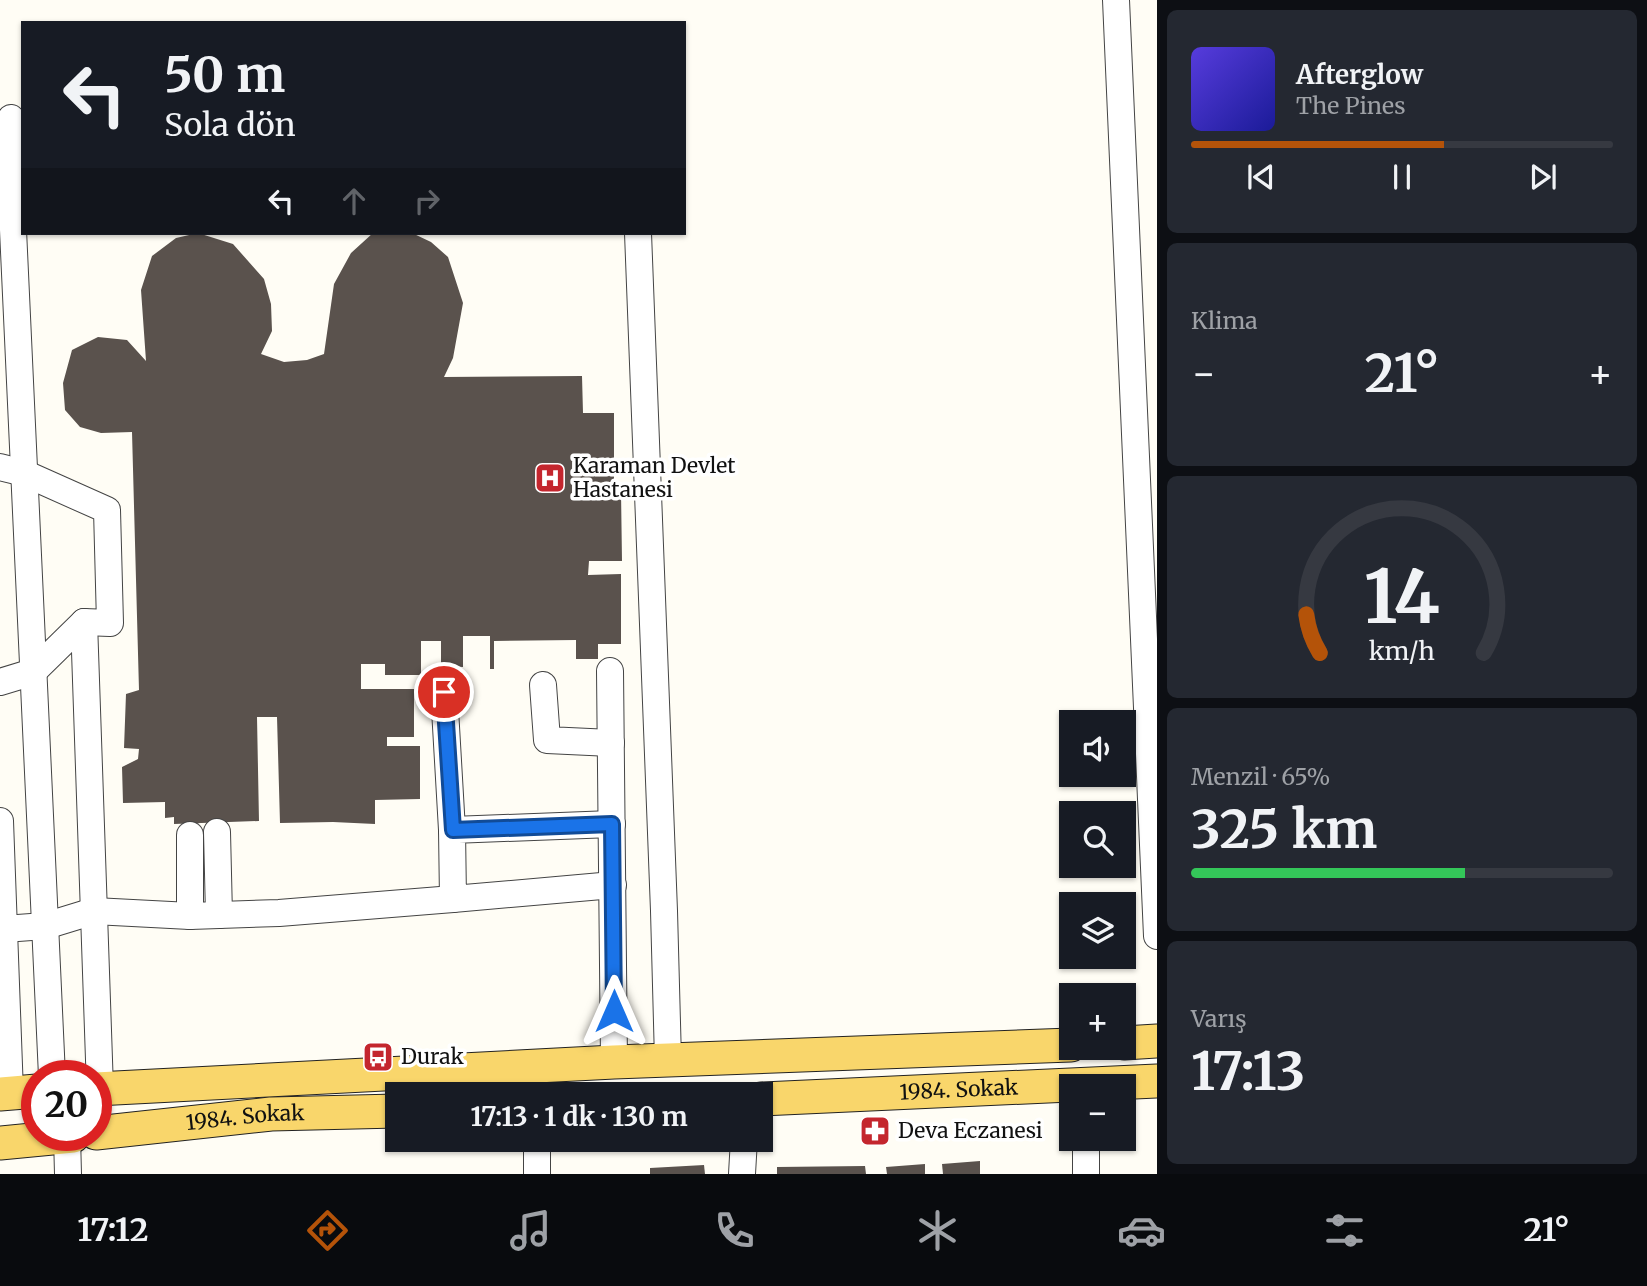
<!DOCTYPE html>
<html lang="tr">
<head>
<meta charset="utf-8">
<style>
	body { margin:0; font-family:Merriweather,serif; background:#242831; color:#f1f3f6; height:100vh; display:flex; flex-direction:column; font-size:26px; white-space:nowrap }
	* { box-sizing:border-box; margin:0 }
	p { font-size:23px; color:#9ea1a6 }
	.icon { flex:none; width:38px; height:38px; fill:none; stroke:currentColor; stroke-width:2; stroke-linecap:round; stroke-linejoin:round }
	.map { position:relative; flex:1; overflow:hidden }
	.drawer { display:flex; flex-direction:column; gap:10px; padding:10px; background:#0d0f14; width:490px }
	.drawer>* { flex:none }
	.top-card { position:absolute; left:21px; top:21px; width:665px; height:214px; border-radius:0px; box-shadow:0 2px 5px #0004; background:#171b24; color:#f1f3f6; overflow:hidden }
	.buttons { position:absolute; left:1059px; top:710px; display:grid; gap:14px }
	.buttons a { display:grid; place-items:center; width:77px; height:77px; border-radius:0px; background:#171b24; box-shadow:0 2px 5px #0004; font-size:35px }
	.speed { position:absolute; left:21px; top:1060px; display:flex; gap:14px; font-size:35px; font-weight:700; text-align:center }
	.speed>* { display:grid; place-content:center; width:91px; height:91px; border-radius:50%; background:#171b24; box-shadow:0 2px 5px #0004; line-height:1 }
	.speed .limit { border:10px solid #d22; background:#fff; color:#111 }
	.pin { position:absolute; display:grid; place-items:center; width:60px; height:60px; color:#fff; margin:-30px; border:4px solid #fff; border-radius:50%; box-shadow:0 2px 7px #0007 }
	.me { position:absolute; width:77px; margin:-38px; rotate:0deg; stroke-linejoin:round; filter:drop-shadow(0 0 5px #0008) }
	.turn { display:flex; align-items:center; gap:24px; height:147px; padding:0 28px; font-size:32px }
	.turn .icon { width:91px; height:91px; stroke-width:2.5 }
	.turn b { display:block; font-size:49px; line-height:60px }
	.lanes { display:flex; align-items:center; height:66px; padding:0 28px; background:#0003; justify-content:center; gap:35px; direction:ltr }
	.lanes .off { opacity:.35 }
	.big { font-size:52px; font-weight:700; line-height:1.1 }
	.drawer .widget { flex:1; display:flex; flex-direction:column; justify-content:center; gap:10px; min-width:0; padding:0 24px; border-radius:10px; background:#242831 }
	.drawer .dial { align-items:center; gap:0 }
	.dial svg { height:182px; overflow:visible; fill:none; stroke:#363941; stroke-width:7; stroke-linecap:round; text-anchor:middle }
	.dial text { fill:#f1f3f6; stroke:none }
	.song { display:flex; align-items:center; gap:21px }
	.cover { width:84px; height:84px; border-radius:10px; background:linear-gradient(135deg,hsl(250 70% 55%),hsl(240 70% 35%)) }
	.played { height:7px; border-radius:4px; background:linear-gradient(90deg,#b45309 60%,#363941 60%) }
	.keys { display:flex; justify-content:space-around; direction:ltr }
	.heat { display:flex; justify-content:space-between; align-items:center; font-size:38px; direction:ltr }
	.charge { height:10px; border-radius:5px; background:linear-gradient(90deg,#34c759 65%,#363941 0) }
	.trip { position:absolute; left:385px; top:1082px; width:388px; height:70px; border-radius:0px; background:#171b24; box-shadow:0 2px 5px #0004; font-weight:700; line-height:70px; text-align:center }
	.tab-bar { display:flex; height:112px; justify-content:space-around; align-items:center; background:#090b0e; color:#9ea1a6 }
	.tab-bar .icon { width:49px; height:49px }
	.tab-bar .active { color:#b45309 }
	.tab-bar b { font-size:32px; color:#f1f3f6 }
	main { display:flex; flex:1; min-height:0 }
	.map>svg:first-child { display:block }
</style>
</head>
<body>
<main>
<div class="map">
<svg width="1157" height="1174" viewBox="0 0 1157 1174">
	<rect width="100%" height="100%" fill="#fffdf5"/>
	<g fill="#5a524d">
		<polygon points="198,233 233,244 264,279 271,304 272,331 261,354 284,362 307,360 324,354 334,284 351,253 373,233 412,233 431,242 448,257 463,303 453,358 444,377 582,376 583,413 614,413 614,482 591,483 591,491 621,491 622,561 589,561 588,575 621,574 621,644 598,644 598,659 576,659 576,640 494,641 494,669 490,669 490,636 463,636 463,667 441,666 441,641 421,641 421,675 385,675 385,664 361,664 361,689 414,689 414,737 387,737 387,746 420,746 420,799 375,800 375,824 333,822 280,823 277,717 257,717 259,821 174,824 174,817 165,818 165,802 123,803 122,767 138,759 139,749 124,748 126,694 139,690 132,432 101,433 80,427 65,410 63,383 72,350 98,337 127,340 146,361 141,290 152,256 176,238"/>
		<polygon points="980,1161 980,1174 943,1174 942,1164"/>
		<polygon points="925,1164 925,1174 887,1174 886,1167"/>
		<polygon points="704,1165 705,1174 650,1174 650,1168"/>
		<polygon points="865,1166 866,1174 777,1174 777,1167"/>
	</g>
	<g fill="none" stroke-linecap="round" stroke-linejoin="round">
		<g stroke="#444" stroke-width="28">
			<g id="minor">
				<polyline points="1116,0 1157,936"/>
				<polyline points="11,118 9,143 52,1076"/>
				<polyline points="638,233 664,911 668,1060"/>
				<polyline points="0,467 24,473 107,510 110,623 84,622 33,672 0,682"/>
				<polyline points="84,622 100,1089"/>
				<polyline points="610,671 614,1062"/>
				<polyline points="543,685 547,740 611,743"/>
				<polyline points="444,692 452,830"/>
				<polyline points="0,821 10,1093"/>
				<polyline points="612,824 452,830 453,899 613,885"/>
				<polyline points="217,832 219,915"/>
				<polyline points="190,916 190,835"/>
				<polyline points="4,929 45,926 94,911 190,916 279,913 453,899"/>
				<polyline points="67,1136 68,1174"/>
				<polyline points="537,1174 537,1139"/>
				<polyline points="742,1174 744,1139"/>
				<polyline points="1086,1174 1086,1139"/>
			</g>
		</g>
		<g stroke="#222" stroke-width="35">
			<g id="major">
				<polyline points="1124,1043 1157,1041"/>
				<polyline points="96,1089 614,1062 1071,1045"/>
				<polyline points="0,1094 37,1091"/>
				<path id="s1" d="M761,1099L1157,1081"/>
				<path id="s2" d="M96,1133L271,1114L397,1111"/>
				<polyline points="0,1143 73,1136"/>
			</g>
		</g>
		<use href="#minor" stroke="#fff" stroke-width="26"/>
		<use href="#major" stroke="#f9d66b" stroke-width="33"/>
	</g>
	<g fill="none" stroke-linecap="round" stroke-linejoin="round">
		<g stroke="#114b97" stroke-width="18">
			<polyline id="route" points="444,692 453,830 612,824 614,1011"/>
		</g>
		<use href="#route" stroke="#1a73e8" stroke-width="12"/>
	</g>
	<defs>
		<g id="hospital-square" transform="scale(1.575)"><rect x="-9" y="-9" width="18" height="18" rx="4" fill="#c4262e" stroke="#fff"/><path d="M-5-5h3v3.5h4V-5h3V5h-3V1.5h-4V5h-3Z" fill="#fff"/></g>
		<g id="bus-square" transform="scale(1.575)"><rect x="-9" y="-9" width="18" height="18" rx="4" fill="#c4262e" stroke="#fff"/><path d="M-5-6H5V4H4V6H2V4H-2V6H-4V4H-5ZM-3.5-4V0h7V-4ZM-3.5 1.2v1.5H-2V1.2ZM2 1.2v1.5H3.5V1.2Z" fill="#fff"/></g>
		<g id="pharmacy-square" transform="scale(1.575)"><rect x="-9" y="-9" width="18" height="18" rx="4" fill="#c4262e" stroke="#fff"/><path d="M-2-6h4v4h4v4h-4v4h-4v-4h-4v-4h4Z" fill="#fff"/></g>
	</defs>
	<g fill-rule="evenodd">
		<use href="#hospital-square" x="550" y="478"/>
		<use href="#bus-square" x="378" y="1057"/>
		<use href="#pharmacy-square" x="875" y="1131"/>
	</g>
	<g text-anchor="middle" stroke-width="7" stroke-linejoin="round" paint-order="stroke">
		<g font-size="21" fill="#111" stroke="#fff" text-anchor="start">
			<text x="573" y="473">Karaman Devlet<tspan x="573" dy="24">Hastanesi</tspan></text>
			<text x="401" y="1064">Durak</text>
			<text x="898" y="1138">Deva Eczanesi</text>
		</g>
		<g font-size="21" fill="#111" stroke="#fff">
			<text dy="7" stroke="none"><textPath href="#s1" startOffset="198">1984. Sokak</textPath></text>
			<text dy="7" stroke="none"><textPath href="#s2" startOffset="150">1984. Sokak</textPath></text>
		</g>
	</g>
</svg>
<div class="buttons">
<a><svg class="icon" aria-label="sound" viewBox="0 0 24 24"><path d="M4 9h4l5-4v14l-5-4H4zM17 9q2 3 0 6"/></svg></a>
<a><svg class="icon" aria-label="search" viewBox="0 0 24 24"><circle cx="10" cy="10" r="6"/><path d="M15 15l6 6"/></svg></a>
<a><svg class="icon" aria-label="layers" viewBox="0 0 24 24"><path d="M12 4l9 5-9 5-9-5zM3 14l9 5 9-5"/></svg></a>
<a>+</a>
<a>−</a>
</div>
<div class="speed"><div class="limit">20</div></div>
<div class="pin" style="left:444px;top:692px;background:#d93025"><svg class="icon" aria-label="arrive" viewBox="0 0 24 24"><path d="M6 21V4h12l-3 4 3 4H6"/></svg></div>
<svg class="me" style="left:614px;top:1011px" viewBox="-20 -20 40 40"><path d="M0-17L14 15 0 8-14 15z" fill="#1a73e8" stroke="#fff" stroke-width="4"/></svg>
<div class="trip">17:13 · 1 dk · 130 m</div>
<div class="top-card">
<div class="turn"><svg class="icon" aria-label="left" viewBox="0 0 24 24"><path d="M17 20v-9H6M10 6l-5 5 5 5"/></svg><div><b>50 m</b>Sola dön</div></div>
<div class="lanes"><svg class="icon" aria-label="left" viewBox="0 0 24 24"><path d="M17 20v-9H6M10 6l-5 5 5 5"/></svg><svg class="icon off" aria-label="ahead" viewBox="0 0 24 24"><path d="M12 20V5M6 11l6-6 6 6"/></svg><svg class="icon off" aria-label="right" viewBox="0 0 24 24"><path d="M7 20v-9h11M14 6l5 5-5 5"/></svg></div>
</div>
</div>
<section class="drawer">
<div class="widget">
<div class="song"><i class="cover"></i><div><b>Afterglow</b><p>The Pines</p></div></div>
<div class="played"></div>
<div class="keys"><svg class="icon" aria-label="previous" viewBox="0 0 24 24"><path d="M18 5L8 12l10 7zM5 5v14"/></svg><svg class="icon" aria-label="pause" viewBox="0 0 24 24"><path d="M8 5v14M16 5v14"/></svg><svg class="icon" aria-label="next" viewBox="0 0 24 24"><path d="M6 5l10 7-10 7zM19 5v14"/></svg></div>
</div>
<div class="widget"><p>Klima</p>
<div class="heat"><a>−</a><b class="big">21°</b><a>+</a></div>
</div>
<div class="widget dial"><svg viewBox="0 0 100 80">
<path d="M14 69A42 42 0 1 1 86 69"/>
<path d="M14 69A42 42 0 0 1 8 52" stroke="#b45309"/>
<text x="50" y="56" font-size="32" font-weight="700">14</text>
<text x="50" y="72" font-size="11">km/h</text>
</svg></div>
<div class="widget"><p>Menzil · 65%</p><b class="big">325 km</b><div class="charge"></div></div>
<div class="widget"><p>Varış</p><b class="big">17:13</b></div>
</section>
</main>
<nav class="tab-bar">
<b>17:12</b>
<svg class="icon active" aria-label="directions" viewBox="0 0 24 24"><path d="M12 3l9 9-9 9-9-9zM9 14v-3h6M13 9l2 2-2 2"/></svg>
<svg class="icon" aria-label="music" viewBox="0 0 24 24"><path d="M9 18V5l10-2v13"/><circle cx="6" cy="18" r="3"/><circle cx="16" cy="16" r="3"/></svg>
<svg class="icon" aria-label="phone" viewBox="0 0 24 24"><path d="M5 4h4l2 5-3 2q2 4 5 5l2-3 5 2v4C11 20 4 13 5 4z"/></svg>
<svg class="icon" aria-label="climate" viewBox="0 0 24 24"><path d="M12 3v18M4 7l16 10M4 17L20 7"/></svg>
<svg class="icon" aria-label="car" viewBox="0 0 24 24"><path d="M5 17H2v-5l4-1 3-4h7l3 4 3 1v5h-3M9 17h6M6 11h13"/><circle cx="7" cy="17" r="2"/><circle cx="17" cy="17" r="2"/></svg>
<svg class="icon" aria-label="filters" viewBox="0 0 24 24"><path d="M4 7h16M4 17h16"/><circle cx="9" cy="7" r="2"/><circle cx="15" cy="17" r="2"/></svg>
<b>21°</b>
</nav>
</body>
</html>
